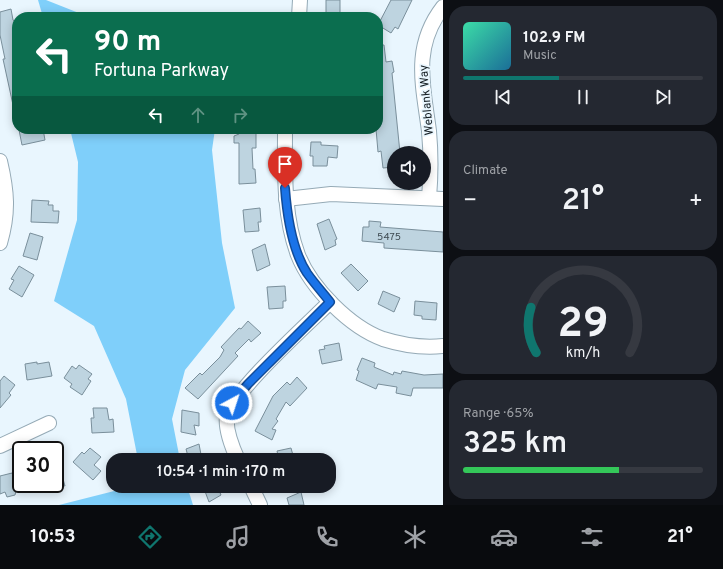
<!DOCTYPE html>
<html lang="en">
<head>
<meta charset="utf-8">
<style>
	body { margin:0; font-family:Overpass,sans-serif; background:#242831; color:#f1f3f6; height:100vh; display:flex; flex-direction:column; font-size:15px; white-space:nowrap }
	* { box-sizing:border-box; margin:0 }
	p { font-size:13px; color:#9ea1a6 }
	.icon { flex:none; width:22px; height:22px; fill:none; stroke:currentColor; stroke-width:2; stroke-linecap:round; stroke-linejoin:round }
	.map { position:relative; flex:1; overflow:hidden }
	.drawer { display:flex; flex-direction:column; gap:6px; padding:6px; background:#0d0f14; width:280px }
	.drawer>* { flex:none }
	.banner { position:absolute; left:12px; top:12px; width:371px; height:122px; border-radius:16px; box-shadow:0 2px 10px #0003; background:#0b6e4f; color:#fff; overflow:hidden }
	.buttons { position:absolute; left:387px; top:146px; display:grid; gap:8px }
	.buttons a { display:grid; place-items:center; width:44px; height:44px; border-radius:50%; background:#171b24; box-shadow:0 2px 10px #0003; font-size:20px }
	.speed { position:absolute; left:12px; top:441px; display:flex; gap:8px; font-size:20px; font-weight:700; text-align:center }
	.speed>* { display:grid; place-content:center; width:52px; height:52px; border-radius:50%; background:#171b24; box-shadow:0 2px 10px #0003; line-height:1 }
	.speed .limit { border:2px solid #111; border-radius:6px; background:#fff; color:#111 }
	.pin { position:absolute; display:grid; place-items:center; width:34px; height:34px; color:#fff; margin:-41px -17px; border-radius:50% 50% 50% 0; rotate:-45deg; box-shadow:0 0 4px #0007 }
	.pin .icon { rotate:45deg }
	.me { position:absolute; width:44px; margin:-22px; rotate:40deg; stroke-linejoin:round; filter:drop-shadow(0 0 3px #0008) }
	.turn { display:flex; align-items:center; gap:14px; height:84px; padding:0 16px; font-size:18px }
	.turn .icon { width:52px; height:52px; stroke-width:2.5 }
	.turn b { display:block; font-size:28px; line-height:34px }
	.lanes { display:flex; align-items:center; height:38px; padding:0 16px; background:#0003; justify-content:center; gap:20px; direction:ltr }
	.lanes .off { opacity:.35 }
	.big { font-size:30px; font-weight:600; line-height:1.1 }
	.drawer .tile { flex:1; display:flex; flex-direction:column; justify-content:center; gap:6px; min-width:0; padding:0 14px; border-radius:16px; background:#242831 }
	.drawer .dial { align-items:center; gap:0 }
	.dial svg { height:104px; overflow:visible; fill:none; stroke:#363941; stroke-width:7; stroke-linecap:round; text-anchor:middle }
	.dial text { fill:#f1f3f6; stroke:none }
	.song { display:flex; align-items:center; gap:12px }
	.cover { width:48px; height:48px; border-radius:6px; background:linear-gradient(135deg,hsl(160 70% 55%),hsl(200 70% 35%)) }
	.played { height:4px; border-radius:2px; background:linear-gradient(90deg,#0f766e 40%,#363941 40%) }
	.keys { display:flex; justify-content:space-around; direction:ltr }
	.heat { display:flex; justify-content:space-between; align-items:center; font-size:22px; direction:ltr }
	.charge { height:6px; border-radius:3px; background:linear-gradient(90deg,#34c759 65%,#363941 0) }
	.trip { position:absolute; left:106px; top:453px; width:230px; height:40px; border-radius:16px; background:#171b24; box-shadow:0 2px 10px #0003; font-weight:600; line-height:40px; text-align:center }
	.tabs { display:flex; height:64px; justify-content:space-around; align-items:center; background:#090b0e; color:#9ea1a6 }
	.tabs .icon { width:28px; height:28px }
	.tabs .selected { color:#0f766e }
	.tabs b { font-size:18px; color:#f1f3f6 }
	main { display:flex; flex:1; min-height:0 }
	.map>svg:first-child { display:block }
</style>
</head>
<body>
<main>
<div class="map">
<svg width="443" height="505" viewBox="0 0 443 505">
	<rect width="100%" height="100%" fill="#e9f6fe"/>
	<g fill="#7fcffa">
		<polygon points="38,0 46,0 89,17 43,17"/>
		<polygon points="233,14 233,17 150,17"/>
		<polygon points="70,129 215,129 212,150 222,243 235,308 185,370 172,419 180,460 138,460 126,399 94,326 54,301 77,220 78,162"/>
		<polygon points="134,486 187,486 193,505 59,505"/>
	</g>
	<g fill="#bed4e0" stroke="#7a8f9b">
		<rect x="326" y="0" width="14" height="17"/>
		<polygon points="391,0 412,0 398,29 395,27 391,33 378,25"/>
		<polygon points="11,9 13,20 17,23 17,105 13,105 3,59 5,59 0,35 0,12"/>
		<polygon points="378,45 384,45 386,62 392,61 394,72 392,73 400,153 394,153 394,167 383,168 381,151 378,152 376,129 378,129"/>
		<polygon points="22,129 43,129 45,140 22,145 19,130"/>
		<polygon points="239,129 254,129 256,131 256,148 252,148 253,169 255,169 256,183 239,184 239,143 234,143 234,136 239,134"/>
		<polygon points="311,142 321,142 321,145 338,146 337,158 328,157 327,166 313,166 313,156 310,156"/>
		<polygon points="32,200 49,201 48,205 53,205 53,211 59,211 58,223 31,222"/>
		<polygon points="260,208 261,222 258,222 259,231 245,232 243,210"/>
		<polygon points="329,219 337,239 335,240 336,245 325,250 317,224"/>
		<polygon points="369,221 381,222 380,227 443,232 443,252 384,248 384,243 362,241 363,227 369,227"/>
		<polygon points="30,233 43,237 37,260 23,256"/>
		<polygon points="265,244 270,265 257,271 252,250"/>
		<polygon points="351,264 368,281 358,291 341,273"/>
		<polygon points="19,266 34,275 22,297 9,289 14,280 11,279"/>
		<polygon points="285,286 286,301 283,301 283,308 269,309 267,287"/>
		<polygon points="383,291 400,298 394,312 378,304"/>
		<polygon points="415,301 437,303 436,320 422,319 422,316 414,315"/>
		<polygon points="248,321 261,333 251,342 249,339 235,353 238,356 198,399 185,388 200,373 202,375 220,357 224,350 221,347 239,328 241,329"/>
		<polygon points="339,343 342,360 322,364 319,350 325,349 324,346"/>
		<polygon points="362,358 375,363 374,367 393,375 394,372 401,374 402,371 424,375 443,374 443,388 413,388 411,396 396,393 397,387 378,384 376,389 356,380 359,371 357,370"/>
		<polygon points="37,362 37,364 49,362 52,376 27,380 25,364"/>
		<polygon points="79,365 92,374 88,379 91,381 82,395 70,387 72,384 64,378 72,366 76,369"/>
		<polygon points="4,376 15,385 9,393 11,395 0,408 0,381"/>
		<polygon points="297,377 307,388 290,406 286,402 276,419 278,421 272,429 276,430 272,440 255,431 273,396 287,382 290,385"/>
		<polygon points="93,408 107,408 109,420 113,419 114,432 92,433 91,418 94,418"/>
		<polygon points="182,410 199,413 199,426 194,425 196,435 181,432"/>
		<polygon points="199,444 202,460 189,460 186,449"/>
		<polygon points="90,448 101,457 94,465 101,471 93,480 73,462 82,452 84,454"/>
		<polygon points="291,448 294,459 279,460 277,451"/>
		<polygon points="55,458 57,458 65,486 55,484"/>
		<polygon points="12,473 13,476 21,474 21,490 16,491 15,495 7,497 5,492 0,494 0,476"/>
		<polygon points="203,486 217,486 221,495 209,502"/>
		<polygon points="301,492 304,505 289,505 287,498"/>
	</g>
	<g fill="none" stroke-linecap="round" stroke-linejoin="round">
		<g stroke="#95aab6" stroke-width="16">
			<g id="minor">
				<polyline points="299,17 300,0"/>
				<path d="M285,129C285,171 283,215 298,255C311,288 350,327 383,339C402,345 424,348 443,346"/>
				<path d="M0,161C7,191 9,212 0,243"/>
				<path d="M429,198C431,175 431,153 429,131C423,85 412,47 443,7"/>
				<polyline points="286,199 331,194 443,199"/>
				<polyline points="0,446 49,423"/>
				<path d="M238,460C232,447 225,430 227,416C232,392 309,323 330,302"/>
				<polyline points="251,486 260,505"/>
			</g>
		</g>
		<use href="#minor" stroke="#fff" stroke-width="14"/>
	</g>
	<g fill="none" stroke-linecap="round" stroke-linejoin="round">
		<g stroke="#114b97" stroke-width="10">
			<path id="route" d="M232,403L248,384L330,302C323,293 314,283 307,273C292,250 287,215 285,188"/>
		</g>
		<use href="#route" stroke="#1a73e8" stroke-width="7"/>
	</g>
	<g text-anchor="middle" stroke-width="3.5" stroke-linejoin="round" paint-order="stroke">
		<g font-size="10" fill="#3e4a51">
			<text x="389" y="240">5475</text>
		</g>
		<g font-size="12" fill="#141c21" stroke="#e9f6fe">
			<text transform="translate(426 100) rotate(-95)" y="4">Weblank Way</text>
		</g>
	</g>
</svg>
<div class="buttons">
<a><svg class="icon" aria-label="sound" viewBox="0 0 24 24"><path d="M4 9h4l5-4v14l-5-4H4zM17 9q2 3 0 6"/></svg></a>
</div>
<div class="speed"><div class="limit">30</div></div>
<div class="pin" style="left:285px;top:188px;background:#d93025"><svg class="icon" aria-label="arrive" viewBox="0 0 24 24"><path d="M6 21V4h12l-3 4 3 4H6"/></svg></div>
<svg class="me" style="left:232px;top:403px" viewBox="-20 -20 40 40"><circle r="17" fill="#1a73e8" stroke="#fff" stroke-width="3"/><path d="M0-11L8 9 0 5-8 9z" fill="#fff"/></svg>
<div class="trip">10:54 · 1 min · 170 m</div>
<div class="banner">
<div class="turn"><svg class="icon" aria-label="left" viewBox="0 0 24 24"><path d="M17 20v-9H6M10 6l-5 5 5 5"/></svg><div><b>90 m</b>Fortuna Parkway</div></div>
<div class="lanes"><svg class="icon" aria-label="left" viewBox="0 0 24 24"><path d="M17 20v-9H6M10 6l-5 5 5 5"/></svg><svg class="icon off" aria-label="ahead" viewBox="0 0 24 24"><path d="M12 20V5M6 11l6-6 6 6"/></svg><svg class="icon off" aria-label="right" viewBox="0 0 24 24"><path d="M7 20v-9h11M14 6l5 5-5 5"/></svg></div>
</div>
</div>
<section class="drawer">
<div class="tile">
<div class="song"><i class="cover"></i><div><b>102.9 FM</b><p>Music</p></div></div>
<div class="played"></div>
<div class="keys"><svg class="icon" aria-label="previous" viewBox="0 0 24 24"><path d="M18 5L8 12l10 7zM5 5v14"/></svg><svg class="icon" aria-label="pause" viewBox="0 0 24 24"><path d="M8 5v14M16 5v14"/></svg><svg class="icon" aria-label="next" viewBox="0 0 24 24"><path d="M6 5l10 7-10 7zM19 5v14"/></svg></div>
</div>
<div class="tile"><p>Climate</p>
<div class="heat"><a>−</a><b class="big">21°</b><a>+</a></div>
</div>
<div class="tile dial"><svg viewBox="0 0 100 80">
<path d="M14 69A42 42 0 1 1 86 69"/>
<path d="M14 69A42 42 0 0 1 10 34" stroke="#0f766e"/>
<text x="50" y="56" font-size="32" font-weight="700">29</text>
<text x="50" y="72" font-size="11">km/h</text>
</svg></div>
<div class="tile"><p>Range · 65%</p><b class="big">325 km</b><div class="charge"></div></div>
</section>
</main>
<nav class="tabs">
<b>10:53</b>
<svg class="icon selected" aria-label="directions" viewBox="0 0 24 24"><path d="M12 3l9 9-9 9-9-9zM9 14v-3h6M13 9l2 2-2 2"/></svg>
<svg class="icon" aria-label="music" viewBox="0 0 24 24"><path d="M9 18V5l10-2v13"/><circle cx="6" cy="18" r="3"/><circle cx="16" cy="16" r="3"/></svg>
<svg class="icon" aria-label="phone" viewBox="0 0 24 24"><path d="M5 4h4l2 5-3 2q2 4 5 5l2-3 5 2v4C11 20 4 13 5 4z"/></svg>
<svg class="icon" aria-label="climate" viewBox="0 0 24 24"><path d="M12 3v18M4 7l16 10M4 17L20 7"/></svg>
<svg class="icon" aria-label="car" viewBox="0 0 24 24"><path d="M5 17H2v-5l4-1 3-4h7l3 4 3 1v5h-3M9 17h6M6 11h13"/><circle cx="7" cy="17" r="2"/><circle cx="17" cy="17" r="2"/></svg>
<svg class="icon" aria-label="filters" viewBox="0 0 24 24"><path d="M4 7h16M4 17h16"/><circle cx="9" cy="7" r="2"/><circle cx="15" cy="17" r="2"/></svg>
<b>21°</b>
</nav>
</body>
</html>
